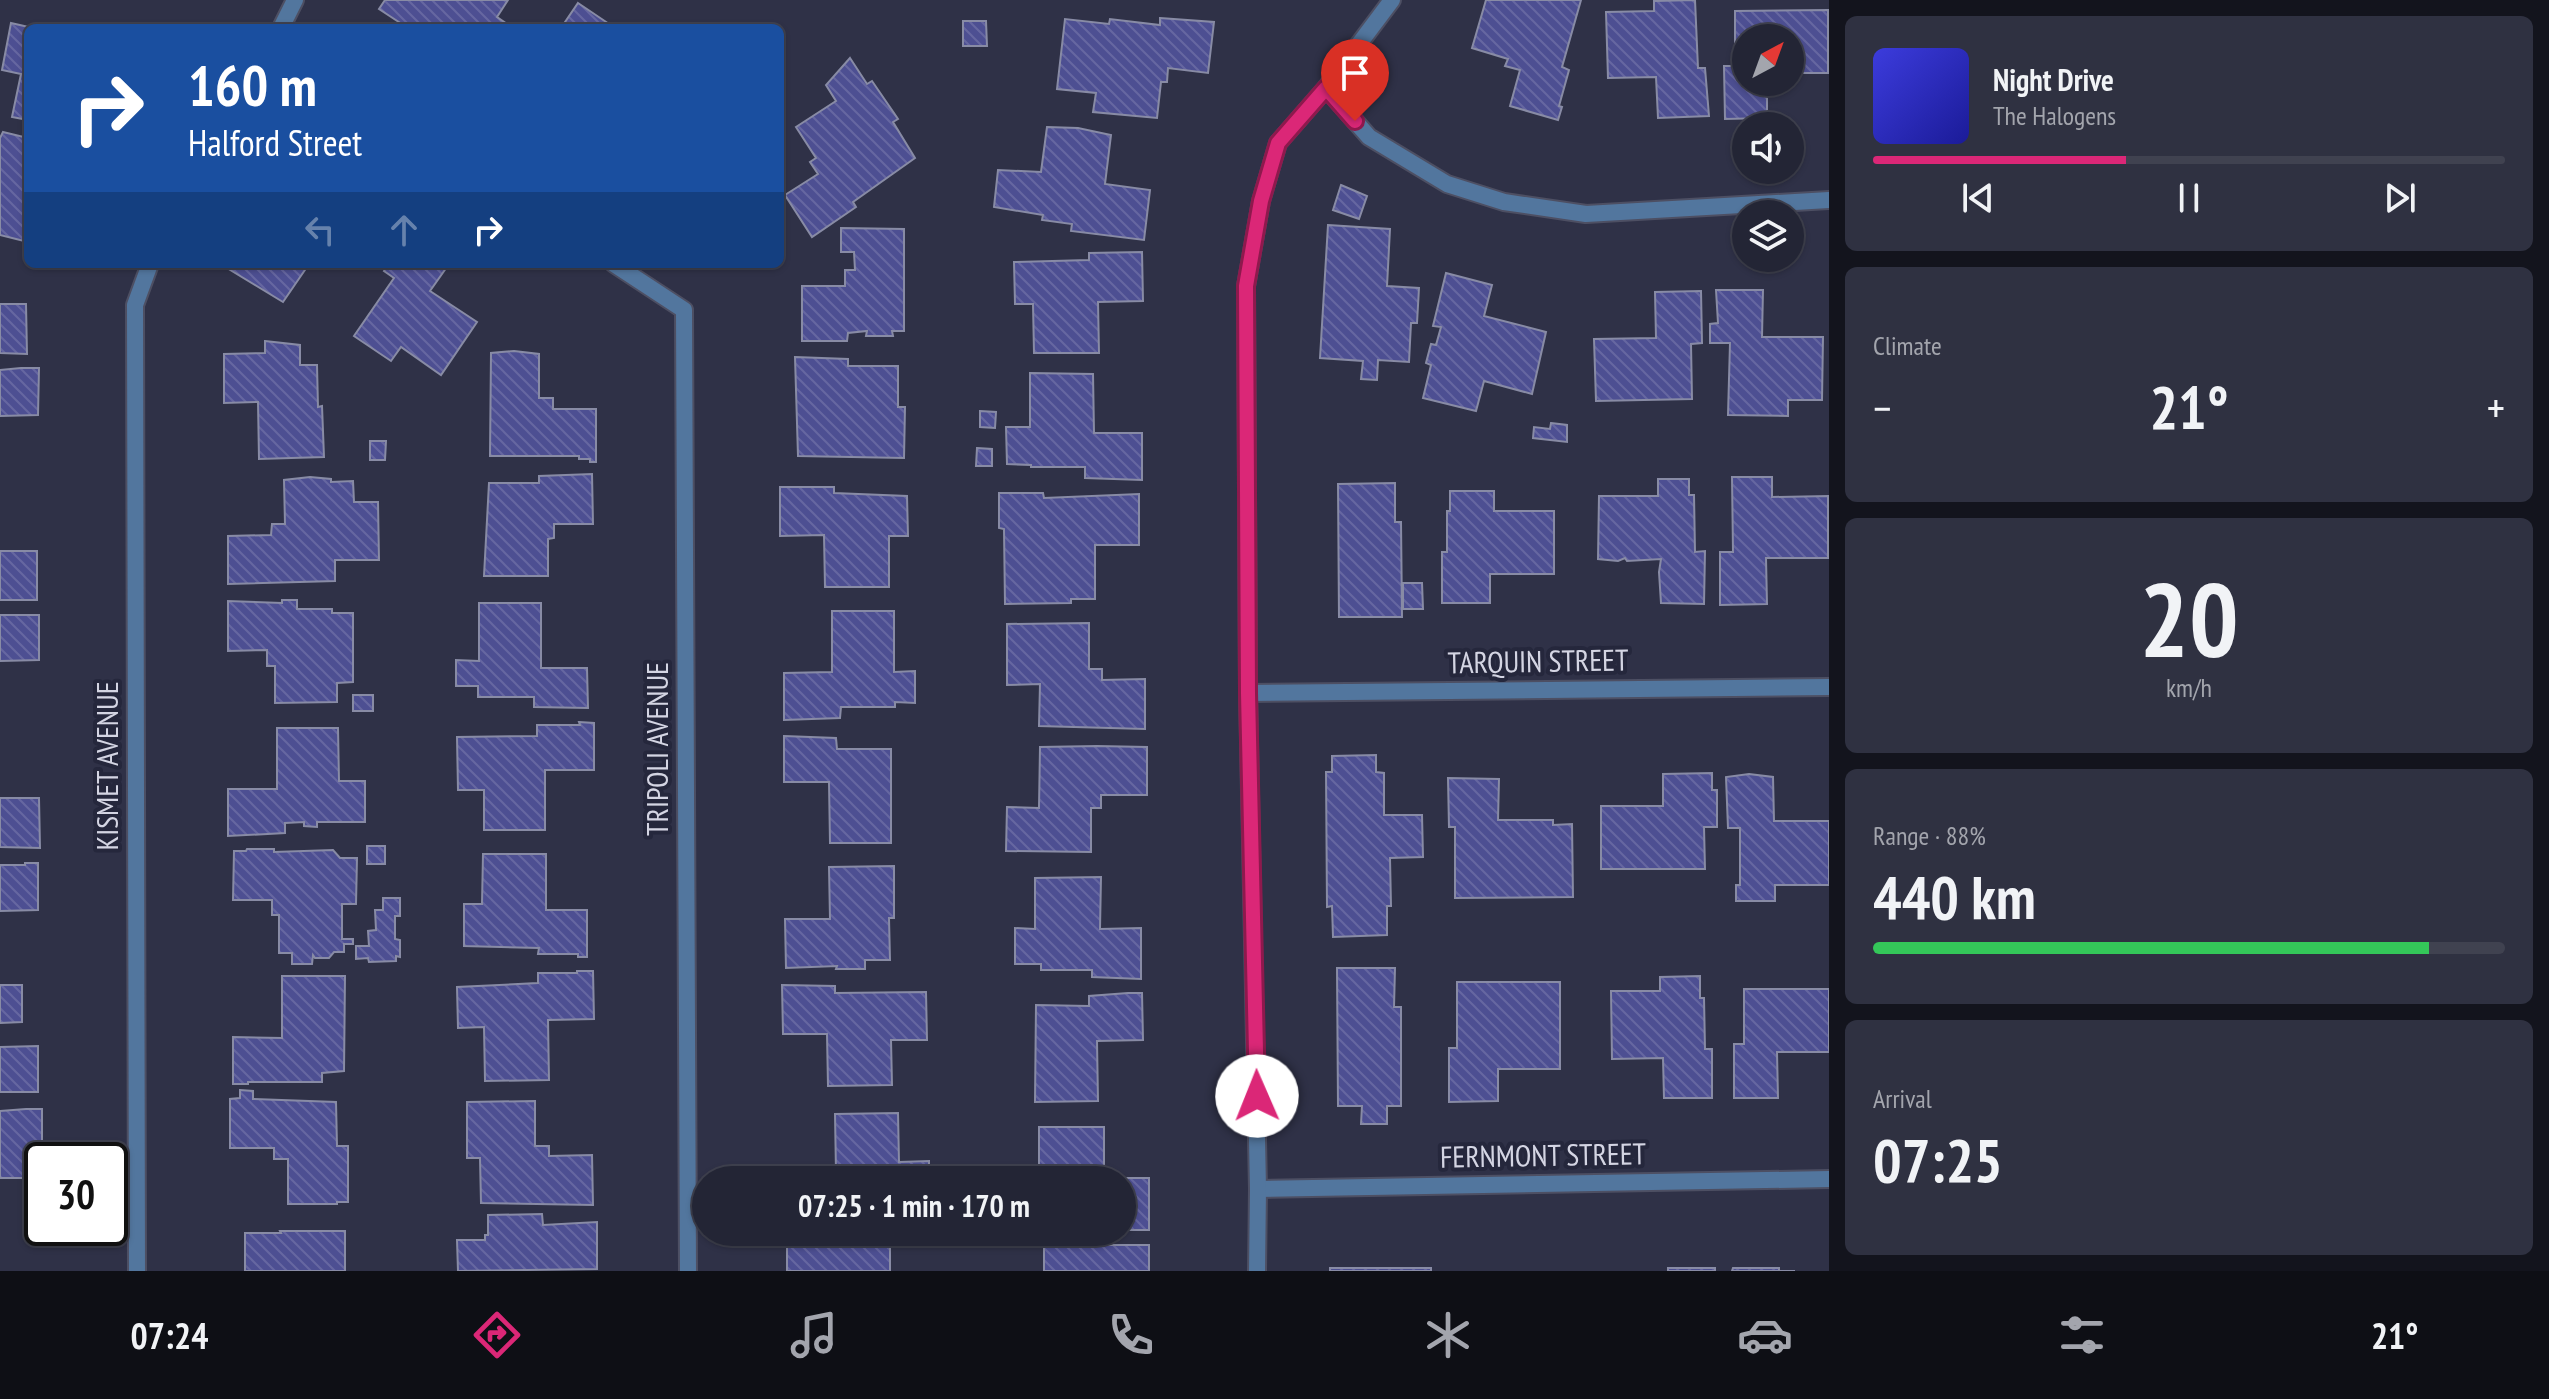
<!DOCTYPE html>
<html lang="en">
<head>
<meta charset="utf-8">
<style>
	body { margin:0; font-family:"PT Sans Narrow",sans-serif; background:#2f3141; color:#f1f3f6; height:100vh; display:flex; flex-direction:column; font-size:30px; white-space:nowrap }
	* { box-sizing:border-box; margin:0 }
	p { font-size:26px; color:#a3a5ad }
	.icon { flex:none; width:44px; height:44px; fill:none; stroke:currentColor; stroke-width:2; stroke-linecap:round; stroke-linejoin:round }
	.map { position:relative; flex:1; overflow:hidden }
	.panel { display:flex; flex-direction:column; gap:16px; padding:16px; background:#13141d; width:720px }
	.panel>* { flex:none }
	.guide { position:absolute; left:24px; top:24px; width:760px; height:244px; border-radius:12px; box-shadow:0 2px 6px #0004,0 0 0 2px #404250; background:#1a4fa0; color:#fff; overflow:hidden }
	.needle { width:52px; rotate:41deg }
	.buttons { position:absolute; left:1732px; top:24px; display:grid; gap:16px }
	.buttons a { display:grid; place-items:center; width:72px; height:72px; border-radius:50%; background:#232535; box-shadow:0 2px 6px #0004,0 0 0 2px #404250; font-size:40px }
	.speed { position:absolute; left:24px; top:1142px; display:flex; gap:16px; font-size:40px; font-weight:700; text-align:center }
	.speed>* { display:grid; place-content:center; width:104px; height:104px; border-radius:50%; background:#232535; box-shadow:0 2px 6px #0004,0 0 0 2px #404250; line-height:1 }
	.speed .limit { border:4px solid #111; border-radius:12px; background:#fff; color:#111 }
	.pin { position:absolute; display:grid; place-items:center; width:68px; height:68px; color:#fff; margin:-82px -34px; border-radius:50% 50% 50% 0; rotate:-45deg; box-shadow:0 0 8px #0007 }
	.pin .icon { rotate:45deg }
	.me { position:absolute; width:88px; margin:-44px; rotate:359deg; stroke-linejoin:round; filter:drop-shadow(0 0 6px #0008) }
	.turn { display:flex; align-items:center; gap:28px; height:168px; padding:0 32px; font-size:36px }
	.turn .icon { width:104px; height:104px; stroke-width:2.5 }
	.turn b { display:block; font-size:56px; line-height:68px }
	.lanes { display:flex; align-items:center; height:76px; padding:0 32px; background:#0003; justify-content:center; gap:40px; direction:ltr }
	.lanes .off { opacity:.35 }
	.big { font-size:60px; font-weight:800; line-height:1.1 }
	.panel .tile { flex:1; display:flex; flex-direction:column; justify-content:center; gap:12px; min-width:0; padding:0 28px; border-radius:12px; background:#2f3141 }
	.panel .dial { align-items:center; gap:0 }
	.dial b { font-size:104px; line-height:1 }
	.song { display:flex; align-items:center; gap:24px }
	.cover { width:96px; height:96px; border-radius:12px; background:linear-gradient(135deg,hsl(240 70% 55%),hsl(240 70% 35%)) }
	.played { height:8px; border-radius:4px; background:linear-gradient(90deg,#db2777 40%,#404250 40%) }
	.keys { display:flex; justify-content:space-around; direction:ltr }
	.heat { display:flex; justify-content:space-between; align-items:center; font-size:44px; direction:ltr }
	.charge { height:12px; border-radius:6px; background:linear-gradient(90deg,#34c759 88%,#404250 0) }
	.trip { position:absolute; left:692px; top:1166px; width:444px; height:80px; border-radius:40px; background:#232535; box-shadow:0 2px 6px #0004,0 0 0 2px #404250; font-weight:800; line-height:80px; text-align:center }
	.tabs { display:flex; height:128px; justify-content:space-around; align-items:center; background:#0e0f15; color:#a3a5ad }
	.tabs .icon { width:56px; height:56px }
	.tabs .active { color:#db2777 }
	.tabs b { font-size:36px; color:#f1f3f6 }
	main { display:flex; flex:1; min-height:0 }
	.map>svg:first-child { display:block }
</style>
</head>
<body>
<main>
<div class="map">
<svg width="1829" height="1271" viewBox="0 0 1829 1271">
	<defs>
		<pattern id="building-back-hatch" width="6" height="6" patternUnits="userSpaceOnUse" patternTransform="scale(2)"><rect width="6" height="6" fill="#4d4f92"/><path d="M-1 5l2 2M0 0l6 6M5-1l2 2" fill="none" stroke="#6667a1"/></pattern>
	</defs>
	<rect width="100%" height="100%" fill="#2f3147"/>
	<g fill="url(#building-back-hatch)" stroke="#888ba5" stroke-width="2">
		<polygon points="385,0 508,0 497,17 513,28 408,28 379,9"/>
		<polygon points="1486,0 1581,0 1562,67 1569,70 1559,106 1562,107 1558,120 1510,106 1520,70 1505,66 1508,59 1472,48"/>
		<polygon points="1695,0 1698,68 1705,68 1709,116 1658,118 1656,77 1608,78 1606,12 1654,11 1654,1"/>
		<polygon points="578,3 615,28 561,28"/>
		<polygon points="1828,10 1828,73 1790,73 1790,38 1746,38 1746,82 1767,82 1767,118 1725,119 1724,66 1735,66 1735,11"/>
		<polygon points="1160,18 1214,22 1208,73 1168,68 1167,82 1161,82 1157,118 1093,112 1096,93 1057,89 1065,19 1109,24 1110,19 1160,25"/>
		<polygon points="963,21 986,21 987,46 963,46"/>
		<polygon points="11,23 33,28 28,28 28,120 12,117 21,74 2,70"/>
		<polygon points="850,58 867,84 872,81 898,119 893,122 915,158 853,202 856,207 812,237 785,195 818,174 810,162 816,158 796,127 836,101 826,85"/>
		<polygon points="1047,127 1078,128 1111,135 1105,184 1150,190 1144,240 1071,231 1072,224 1042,220 1043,215 994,207 998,170 1041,172"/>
		<polygon points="3,132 28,138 28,188 26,189 28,190 28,242 0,235 0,138"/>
		<polygon points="1341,185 1367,196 1359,219 1333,210"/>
		<polygon points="1328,225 1390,229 1387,286 1419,288 1417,323 1411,323 1409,362 1378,360 1377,380 1361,379 1363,361 1320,358"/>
		<polygon points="841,228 904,229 904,331 892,331 893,336 866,336 867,331 848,333 847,341 802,341 802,286 845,286 845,270 855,270 854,252 841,252"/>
		<polygon points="1142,252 1143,301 1098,302 1099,353 1034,353 1033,304 1015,304 1014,262 1089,260 1089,253"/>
		<polygon points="230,264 309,264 283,302 227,268"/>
		<polygon points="389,264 449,264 430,291 477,322 441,375 401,347 391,361 354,336 394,278 384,271"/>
		<polygon points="1446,273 1492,285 1484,316 1546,332 1532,394 1484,381 1476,411 1423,398 1431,365 1426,363 1431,344 1436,345 1441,327 1433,326"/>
		<polygon points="1716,290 1763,290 1762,337 1823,337 1822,400 1788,400 1788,416 1728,415 1730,343 1710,343 1710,324 1718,323"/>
		<polygon points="1701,291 1702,343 1691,344 1692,399 1596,401 1594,339 1656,338 1655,292"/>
		<polygon points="0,304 26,304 27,354 0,353"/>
		<polygon points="265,341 300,345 300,365 317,365 318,407 322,406 324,457 259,459 258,402 224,403 224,354 265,353"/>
		<polygon points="514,351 539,354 539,398 553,398 553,409 596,409 596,462 590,462 590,459 579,459 579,456 490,456 491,353"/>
		<polygon points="795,357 848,359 848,366 898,366 898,407 905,407 904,458 798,456"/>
		<polygon points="21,368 39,368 38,415 0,416 0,370"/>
		<polygon points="1030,373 1093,374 1094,433 1142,433 1142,480 1085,478 1085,467 1031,467 1031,465 1007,464 1006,427 1030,427"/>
		<polygon points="980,411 996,412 995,428 980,427"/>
		<polygon points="1551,423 1567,425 1567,442 1533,438 1534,427 1550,429"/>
		<polygon points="370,441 386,441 385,460 370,460"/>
		<polygon points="977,448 992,449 992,466 976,466"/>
		<polygon points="592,474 593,524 554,524 554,538 548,539 548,576 484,576 489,483 539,483 539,476"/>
		<polygon points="310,477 331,479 331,482 353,481 354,502 378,502 379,560 335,560 335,581 228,584 228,536 271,535 272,524 285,524 284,480"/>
		<polygon points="1732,477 1772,477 1772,497 1828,496 1828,558 1766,558 1767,604 1720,605 1720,552 1733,552"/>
		<polygon points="1658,479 1689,479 1689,495 1694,495 1695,552 1705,551 1704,604 1661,603 1659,572 1661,559 1627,561 1625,558 1618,561 1598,559 1599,496 1658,496"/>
		<polygon points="1395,483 1395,522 1401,522 1402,617 1339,617 1338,484"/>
		<polygon points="780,487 834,487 834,493 907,496 908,536 889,536 889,587 825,587 824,535 780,536"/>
		<polygon points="1450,491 1494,491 1494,511 1554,511 1554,574 1490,574 1490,603 1442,603 1442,552 1447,552 1447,511 1450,511"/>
		<polygon points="999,493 1043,493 1044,498 1139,494 1139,545 1095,545 1095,599 1071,599 1071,603 1005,604 1004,529 999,528"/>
		<rect x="0" y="551" width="37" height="49"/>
		<polygon points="1403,583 1422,583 1423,609 1403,609"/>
		<polygon points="282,600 297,600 297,609 332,609 332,613 353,613 353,682 337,683 337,702 275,703 275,666 267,666 267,650 228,651 228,601 282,603"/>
		<polygon points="479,603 541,603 541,668 587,668 588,708 534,707 534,697 478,697 478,686 456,686 456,660 479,661"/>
		<polygon points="832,611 894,611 894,672 915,671 915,703 895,702 895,707 841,707 840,718 784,720 784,673 832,672"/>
		<polygon points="0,615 39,615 39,660 0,661"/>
		<polygon points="1089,623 1089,669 1102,669 1102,680 1145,679 1145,729 1039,726 1040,684 1007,685 1007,624"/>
		<rect x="353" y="695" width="20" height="16"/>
		<polygon points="579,722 594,723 594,770 545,770 545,830 484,830 484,790 458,790 457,737 537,736 537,725 580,725"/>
		<polygon points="277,728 338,728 339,781 365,781 365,822 317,822 317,827 304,826 304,822 285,823 285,833 228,836 228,789 277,789"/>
		<polygon points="784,736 836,738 837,749 891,749 891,843 830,843 829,782 784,782"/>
		<polygon points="1097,746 1147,747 1147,795 1101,795 1101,808 1091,808 1091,852 1006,851 1007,807 1039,808 1040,747"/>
		<polygon points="1376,755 1376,772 1384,773 1384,815 1422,815 1423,857 1390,858 1391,906 1387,906 1387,935 1333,937 1332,906 1327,907 1326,772 1332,772 1332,756"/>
		<polygon points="1712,773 1712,790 1717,790 1717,827 1704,827 1705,869 1601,869 1601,806 1663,806 1663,774"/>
		<polygon points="1749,774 1773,777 1774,821 1829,821 1829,885 1775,885 1775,901 1736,901 1736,885 1740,885 1740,828 1728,828 1726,777"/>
		<polygon points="1448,778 1499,779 1498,820 1553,820 1553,825 1572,824 1573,897 1455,898 1455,827 1449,827"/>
		<polygon points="0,798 39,798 40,848 0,847"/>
		<rect x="367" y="846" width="18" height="18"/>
		<polygon points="247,849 274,849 274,852 333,850 340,858 357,858 356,904 342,904 342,939 353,939 353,944 344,944 344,952 334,952 329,958 315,958 313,955 312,964 292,964 292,953 279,953 279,915 272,915 272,900 233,900 234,851 246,851"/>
		<polygon points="483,854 546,854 546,910 587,910 587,957 578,957 578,954 538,954 539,948 464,946 464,904 482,904"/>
		<polygon points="25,863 38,863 38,910 0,911 0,865 25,865"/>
		<polygon points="894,866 894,918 889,918 890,960 865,960 865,969 836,969 837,966 786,968 785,919 830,919 829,867"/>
		<polygon points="1101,877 1100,929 1141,928 1141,979 1092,977 1092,970 1041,970 1041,964 1015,964 1015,928 1035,929 1035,878"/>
		<polygon points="383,898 400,898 400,916 395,916 395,939 400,940 400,957 396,956 396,961 369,962 368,958 356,959 356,946 369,946 368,931 376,930 375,910 383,910"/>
		<polygon points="1337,968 1395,968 1394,1007 1401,1007 1401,1106 1387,1106 1387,1124 1361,1124 1362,1106 1338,1106"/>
		<polygon points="577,971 593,971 594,1019 548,1020 549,1080 485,1081 484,1027 458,1028 457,987 538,983 538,973 577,973"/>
		<polygon points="282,976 345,976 344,1071 322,1073 322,1082 248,1082 248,1084 233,1084 233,1037 282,1038"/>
		<polygon points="1700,976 1700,998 1704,998 1705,1049 1712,1049 1712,1098 1664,1098 1663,1058 1612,1059 1611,991 1660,991 1660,977"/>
		<polygon points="1457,982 1560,982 1560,1069 1498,1069 1498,1101 1449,1102 1449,1048 1457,1048"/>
		<polygon points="0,985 22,985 22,1022 0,1023"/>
		<polygon points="782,985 835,986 835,993 926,992 927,1040 891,1040 892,1085 828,1086 827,1034 783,1034"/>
		<polygon points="1744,989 1829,989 1829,1052 1777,1052 1778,1098 1734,1098 1734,1044 1744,1044"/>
		<polygon points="1128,993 1142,993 1143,1040 1097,1041 1098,1101 1035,1102 1036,1005 1089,1006 1089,996"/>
		<polygon points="38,1046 38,1092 0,1092 0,1047"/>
		<polygon points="240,1090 253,1091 253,1099 336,1102 337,1146 348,1146 348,1202 337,1202 337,1204 288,1204 288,1159 274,1159 274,1148 230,1148 230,1099 240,1098"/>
		<polygon points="535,1101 535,1146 549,1146 549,1156 592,1155 593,1205 481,1203 480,1158 467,1158 467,1102"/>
		<polygon points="26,1109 42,1109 42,1152 27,1151 27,1178 0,1178 0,1111"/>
		<polygon points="898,1113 899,1162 929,1161 929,1180 786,1180 786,1174 836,1173 835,1114"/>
		<polygon points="1039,1127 1104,1127 1104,1178 1149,1178 1149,1230 1126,1230 1126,1227 1122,1227 1122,1180 990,1180 990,1176 1039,1176"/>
		<polygon points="542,1214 543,1225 597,1222 597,1269 458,1271 457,1240 485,1240 485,1235 488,1235 488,1215"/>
		<polygon points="280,1231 345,1231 345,1271 245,1271 245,1233 281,1233"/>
		<polygon points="787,1234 890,1237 890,1271 787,1271"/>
		<polygon points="1100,1245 1149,1245 1149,1271 1044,1271 1044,1247"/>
		<rect x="1330" y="1268" width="101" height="3"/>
		<rect x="1668" y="1268" width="47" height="3"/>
		<polygon points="1733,1268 1779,1268 1779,1271 1795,1271 1732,1271"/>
	</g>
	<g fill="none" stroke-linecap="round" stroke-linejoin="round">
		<g stroke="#4d4f63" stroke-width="20">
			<g id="street">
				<polyline points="281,28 295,0"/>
				<polyline points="1326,88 1369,137 1447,184 1504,202 1586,214 1829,200"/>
				<polyline points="614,264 684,310 688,1271"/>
				<polyline points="1248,693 1829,687"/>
				<polyline points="1258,1189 1829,1179"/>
				<polyline points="137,1271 135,305 150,264"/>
				<polyline points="1257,1271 1258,1189 1248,693 1246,286 1261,201 1278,143 1326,88 1392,0"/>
			</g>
		</g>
		<use href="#street" stroke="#52769e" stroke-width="16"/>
	</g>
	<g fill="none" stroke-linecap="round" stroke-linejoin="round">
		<g stroke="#8e194d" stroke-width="20">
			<polyline id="route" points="1257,1096 1248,693 1246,286 1261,201 1278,143 1326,88 1355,121"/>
		</g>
		<use href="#route" stroke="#db2777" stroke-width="14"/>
	</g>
	<g text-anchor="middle" stroke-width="8" stroke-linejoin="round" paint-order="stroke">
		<g font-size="30" fill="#d4d5e3" stroke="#25273c">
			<text transform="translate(1538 662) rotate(-1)" y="10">TARQUIN STREET</text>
			<text transform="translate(658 749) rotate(-90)" y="10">TRIPOLI AVENUE</text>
			<text transform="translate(108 766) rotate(-90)" y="10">KISMET AVENUE</text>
			<text transform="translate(1543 1156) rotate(-1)" y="10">FERNMONT STREET</text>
		</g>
	</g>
</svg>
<div class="buttons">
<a><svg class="needle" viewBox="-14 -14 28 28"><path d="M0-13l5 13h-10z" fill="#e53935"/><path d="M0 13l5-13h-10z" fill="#a3a5ad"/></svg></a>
<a><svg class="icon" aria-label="sound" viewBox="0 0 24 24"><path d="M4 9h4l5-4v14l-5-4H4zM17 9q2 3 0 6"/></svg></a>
<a><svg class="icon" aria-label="layers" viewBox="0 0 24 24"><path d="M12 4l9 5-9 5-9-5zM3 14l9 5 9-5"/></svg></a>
</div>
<div class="speed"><div class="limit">30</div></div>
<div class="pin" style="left:1355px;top:121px;background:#d93025"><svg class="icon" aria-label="arrive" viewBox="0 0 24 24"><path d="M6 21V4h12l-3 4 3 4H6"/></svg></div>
<svg class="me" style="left:1257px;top:1096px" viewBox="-20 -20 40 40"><circle r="19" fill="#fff"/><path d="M0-13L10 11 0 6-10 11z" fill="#db2777"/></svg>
<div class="trip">07:25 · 1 min · 170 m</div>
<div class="guide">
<div class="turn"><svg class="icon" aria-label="right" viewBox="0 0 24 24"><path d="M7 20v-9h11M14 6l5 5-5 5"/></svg><div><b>160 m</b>Halford Street</div></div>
<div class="lanes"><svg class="icon off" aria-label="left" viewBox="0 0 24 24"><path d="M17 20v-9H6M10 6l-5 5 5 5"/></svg><svg class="icon off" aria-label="ahead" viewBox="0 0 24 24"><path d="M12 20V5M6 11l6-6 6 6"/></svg><svg class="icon" aria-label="right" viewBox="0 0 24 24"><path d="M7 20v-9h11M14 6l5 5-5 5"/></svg></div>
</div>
</div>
<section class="panel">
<div class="tile">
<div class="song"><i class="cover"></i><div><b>Night Drive</b><p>The Halogens</p></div></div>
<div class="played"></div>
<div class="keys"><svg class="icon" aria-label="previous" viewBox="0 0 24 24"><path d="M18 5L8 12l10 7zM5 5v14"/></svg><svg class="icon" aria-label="pause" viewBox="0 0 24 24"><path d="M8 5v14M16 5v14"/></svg><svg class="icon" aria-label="next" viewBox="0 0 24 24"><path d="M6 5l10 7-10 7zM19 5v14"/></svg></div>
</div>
<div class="tile"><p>Climate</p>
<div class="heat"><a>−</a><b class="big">21°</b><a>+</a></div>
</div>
<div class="tile dial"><b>20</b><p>km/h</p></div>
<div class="tile"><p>Range · 88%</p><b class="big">440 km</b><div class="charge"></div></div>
<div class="tile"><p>Arrival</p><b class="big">07:25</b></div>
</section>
</main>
<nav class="tabs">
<b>07:24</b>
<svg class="icon active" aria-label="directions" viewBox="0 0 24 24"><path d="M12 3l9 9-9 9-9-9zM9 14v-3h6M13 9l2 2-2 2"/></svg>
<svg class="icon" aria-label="music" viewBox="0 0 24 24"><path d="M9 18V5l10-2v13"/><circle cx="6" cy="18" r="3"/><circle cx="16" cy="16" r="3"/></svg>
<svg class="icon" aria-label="phone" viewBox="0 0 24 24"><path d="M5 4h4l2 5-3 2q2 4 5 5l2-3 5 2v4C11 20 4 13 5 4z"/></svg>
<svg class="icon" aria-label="climate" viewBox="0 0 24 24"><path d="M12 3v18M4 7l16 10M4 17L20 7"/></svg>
<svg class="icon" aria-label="car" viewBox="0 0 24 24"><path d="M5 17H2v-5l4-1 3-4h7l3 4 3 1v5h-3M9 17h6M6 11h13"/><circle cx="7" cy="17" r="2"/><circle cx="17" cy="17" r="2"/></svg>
<svg class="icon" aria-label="filters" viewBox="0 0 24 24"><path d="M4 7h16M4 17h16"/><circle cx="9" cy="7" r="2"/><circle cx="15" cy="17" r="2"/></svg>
<b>21°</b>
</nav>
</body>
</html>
